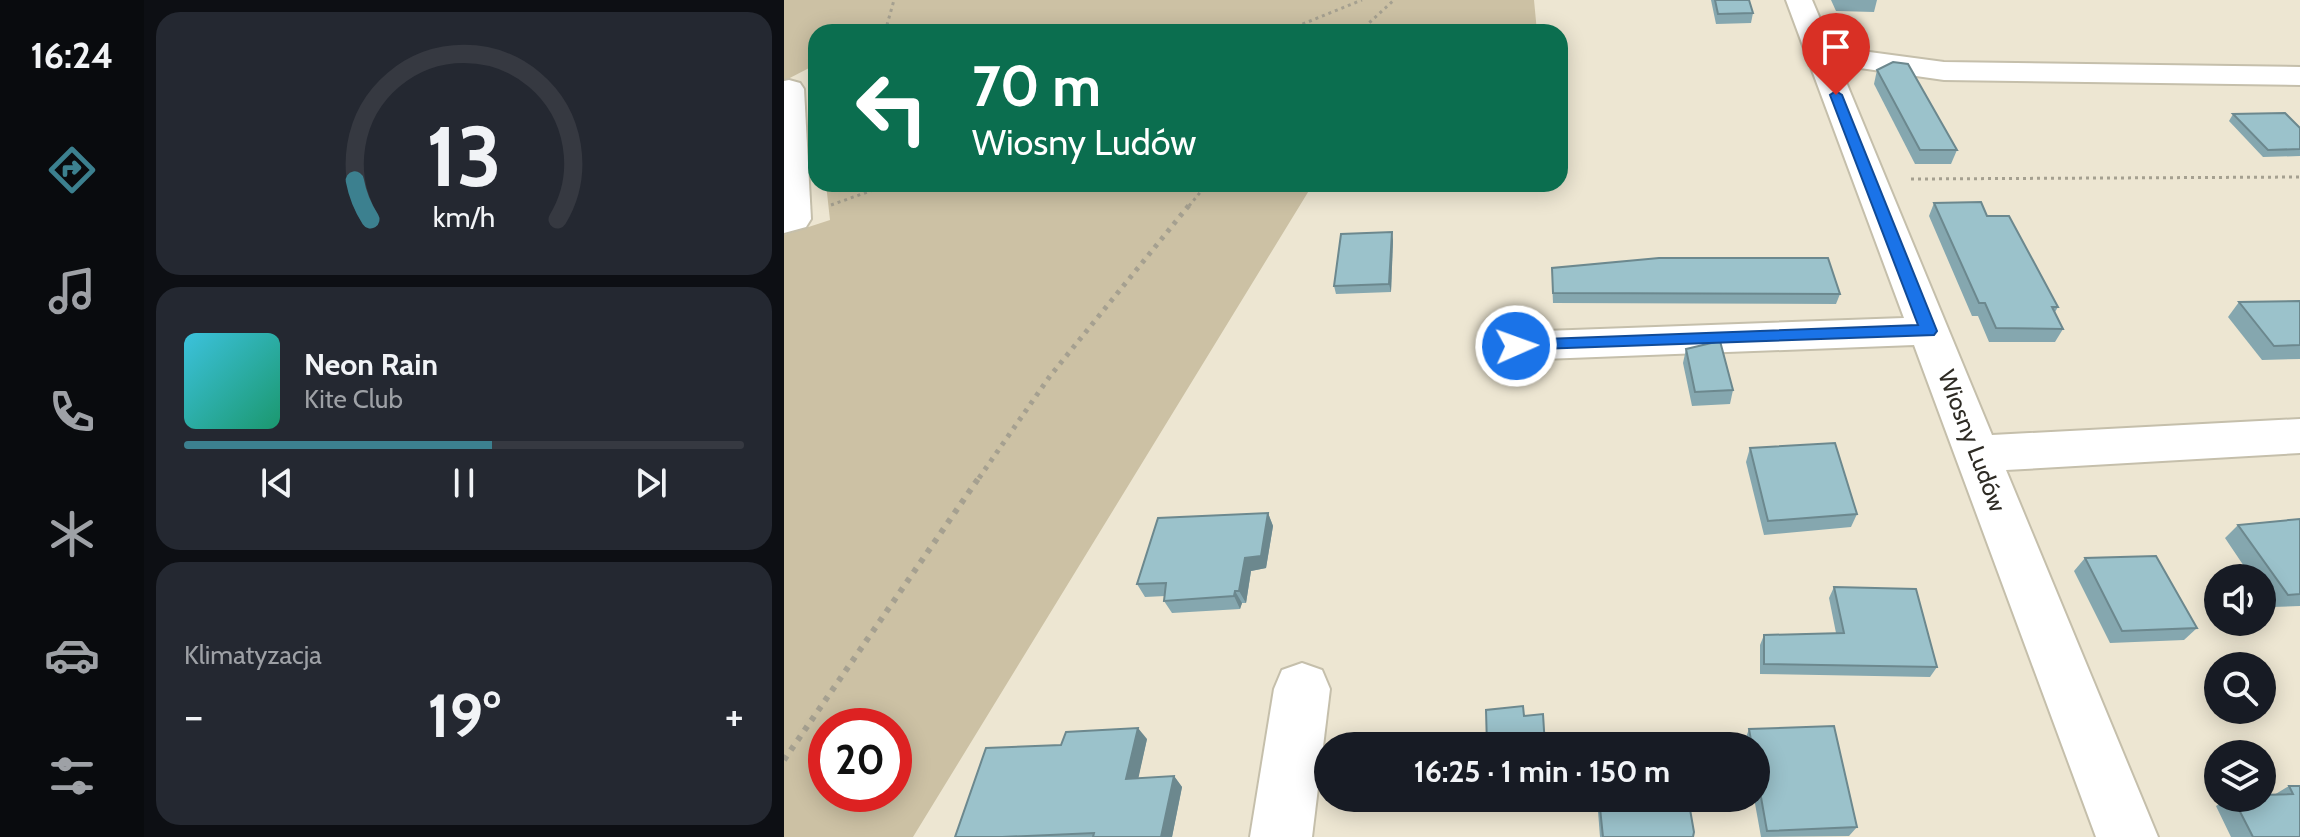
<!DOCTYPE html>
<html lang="pl">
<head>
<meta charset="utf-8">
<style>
	body { margin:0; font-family:Cabin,sans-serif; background:#242831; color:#f1f3f6; height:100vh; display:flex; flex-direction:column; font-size:30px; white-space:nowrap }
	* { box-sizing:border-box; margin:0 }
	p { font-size:26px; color:#9ea1a6 }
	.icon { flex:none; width:44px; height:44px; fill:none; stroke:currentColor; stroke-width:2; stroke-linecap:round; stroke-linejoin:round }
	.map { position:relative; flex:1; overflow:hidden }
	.side { display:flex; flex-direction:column; gap:12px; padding:12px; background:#0d0f14; width:640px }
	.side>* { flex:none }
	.guide { position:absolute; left:24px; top:24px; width:760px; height:168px; border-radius:24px; box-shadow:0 4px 20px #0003; background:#0b6e4f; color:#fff; overflow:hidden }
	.tools { position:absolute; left:1420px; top:564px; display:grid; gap:16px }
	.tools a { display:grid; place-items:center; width:72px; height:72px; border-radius:50%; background:#171b24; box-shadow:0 4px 20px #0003; font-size:40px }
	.speed { position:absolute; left:24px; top:708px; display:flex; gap:16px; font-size:40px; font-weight:700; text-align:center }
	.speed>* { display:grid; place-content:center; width:104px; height:104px; border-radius:50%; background:#171b24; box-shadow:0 4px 20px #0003; line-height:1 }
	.speed .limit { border:12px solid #d22; background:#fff; color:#111 }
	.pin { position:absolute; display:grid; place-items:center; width:68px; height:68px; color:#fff; margin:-82px -34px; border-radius:50% 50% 50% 0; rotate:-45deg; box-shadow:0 0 8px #0007 }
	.pin .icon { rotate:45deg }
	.me { position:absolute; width:88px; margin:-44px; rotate:88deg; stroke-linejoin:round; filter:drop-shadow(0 0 6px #0008) }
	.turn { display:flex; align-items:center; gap:28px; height:168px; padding:0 32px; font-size:36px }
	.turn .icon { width:104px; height:104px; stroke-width:2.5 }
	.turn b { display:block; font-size:56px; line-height:68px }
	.big { font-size:60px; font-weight:700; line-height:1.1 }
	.side .tile { flex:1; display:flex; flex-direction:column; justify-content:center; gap:12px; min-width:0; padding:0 28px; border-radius:24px; background:#242831 }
	.side .dial { align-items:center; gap:0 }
	.dial svg { height:208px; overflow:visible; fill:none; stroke:#363941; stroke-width:7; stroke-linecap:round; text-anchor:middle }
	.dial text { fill:#f1f3f6; stroke:none }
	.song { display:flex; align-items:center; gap:24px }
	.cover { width:96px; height:96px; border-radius:12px; background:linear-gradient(135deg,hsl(190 70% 55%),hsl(160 70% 35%)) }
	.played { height:8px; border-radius:4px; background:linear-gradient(90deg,#3c808f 55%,#363941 55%) }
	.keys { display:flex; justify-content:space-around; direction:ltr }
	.heat { display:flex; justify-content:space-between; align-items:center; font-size:44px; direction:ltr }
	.trip { position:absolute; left:530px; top:732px; width:456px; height:80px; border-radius:40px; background:#171b24; box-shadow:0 4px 20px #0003; font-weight:700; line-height:80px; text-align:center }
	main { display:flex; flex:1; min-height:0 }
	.tab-bar { display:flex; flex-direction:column; width:144px; justify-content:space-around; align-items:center; background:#090b0e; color:#9ea1a6 }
	.tab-bar .icon { width:56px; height:56px }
	.tab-bar .current { color:#3c808f }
	.tab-bar b { font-size:36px; color:#f1f3f6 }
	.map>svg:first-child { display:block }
</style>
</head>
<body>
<main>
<nav class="tab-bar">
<b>16:24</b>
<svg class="icon current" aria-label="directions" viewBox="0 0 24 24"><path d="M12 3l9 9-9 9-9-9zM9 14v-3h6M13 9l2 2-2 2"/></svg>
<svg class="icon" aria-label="music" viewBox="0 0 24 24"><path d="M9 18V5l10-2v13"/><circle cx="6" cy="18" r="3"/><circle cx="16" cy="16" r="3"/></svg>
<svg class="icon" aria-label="phone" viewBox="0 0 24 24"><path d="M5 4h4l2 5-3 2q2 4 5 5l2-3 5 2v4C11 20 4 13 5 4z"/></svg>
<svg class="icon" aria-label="climate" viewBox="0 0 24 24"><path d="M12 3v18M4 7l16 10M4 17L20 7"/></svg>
<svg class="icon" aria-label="car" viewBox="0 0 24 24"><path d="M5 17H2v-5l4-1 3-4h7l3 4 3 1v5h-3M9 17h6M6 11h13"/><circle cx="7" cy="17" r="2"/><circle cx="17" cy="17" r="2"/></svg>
<svg class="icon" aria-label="filters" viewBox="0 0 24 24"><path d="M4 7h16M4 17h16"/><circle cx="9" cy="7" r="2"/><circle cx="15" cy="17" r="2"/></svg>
</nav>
<section class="side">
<div class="tile dial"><svg viewBox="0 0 100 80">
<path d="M14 69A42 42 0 1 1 86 69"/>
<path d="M14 69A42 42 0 0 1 8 54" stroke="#3c808f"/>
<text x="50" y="56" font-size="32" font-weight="700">13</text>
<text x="50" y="72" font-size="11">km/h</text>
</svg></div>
<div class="tile">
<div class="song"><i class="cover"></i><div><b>Neon Rain</b><p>Kite Club</p></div></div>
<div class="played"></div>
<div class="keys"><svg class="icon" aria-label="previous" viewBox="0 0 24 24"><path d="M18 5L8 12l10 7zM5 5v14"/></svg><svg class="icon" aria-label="pause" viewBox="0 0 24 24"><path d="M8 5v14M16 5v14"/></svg><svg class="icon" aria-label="next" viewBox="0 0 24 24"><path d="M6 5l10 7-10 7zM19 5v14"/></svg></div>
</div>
<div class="tile"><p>Klimatyzacja</p>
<div class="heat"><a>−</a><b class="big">19°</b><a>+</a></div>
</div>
</section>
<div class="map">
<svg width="1516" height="837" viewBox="0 0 1516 837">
	<rect width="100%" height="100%" fill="#ede6d2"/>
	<g fill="#ccc1a4" fill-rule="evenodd">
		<polygon points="0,0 750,0 753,32 32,32 32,104 27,67 0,81"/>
		<path d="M42,184H529L129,837H0V235L46,220ZM42,726H110V794H42Z"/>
	</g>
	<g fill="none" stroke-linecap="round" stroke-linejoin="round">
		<g stroke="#c5bfab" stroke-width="4">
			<g id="minor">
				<polygon points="1002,0 1028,0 1048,47 1160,62 1516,67 1516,85 1160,80 1055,65 1208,435 1516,419 1516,453 1222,470 1374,837 1312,837 1130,345 732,360 718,356 712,346 718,336 732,332 1120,318"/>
				<polygon points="5,80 16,83 20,89 27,219 22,227 0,233 0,81"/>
				<polygon points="518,663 538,670 546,689 528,837 466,837 490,689 498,670"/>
			</g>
		</g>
		<g stroke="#a5a090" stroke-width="3" stroke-dasharray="3 4" stroke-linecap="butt">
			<polyline points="101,32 110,0"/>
			<polyline points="499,32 578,0"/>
			<polyline points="575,32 610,0"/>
			<polyline points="1127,179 1516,177"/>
			<polyline points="47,205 106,184"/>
			<polyline points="405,206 423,184"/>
		</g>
		<polyline stroke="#a5a090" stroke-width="5" stroke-dasharray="4 6" stroke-linecap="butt" points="195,478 266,376 406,204"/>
		<polyline stroke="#a5a090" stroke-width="6" stroke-dasharray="5 7" stroke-linecap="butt" points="0,760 196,476"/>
		<use href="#minor" fill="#fff" fill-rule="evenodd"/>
	</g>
	<g fill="#85a7af">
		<polygon points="927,0 965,0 969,13 967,23 932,24"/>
		<polygon points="1047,0 1093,0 1090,12 1052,11"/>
		<polygon points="1093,70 1173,150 1167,164 1131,164 1090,84"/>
		<polygon points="1449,114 1516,128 1516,156 1479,157 1445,121"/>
		<polygon points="1150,203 1203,216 1274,307 1271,312 1279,329 1271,342 1205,342 1194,316 1188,316 1145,216"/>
		<polygon points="609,240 607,292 552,294 550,286"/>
		<polygon points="768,279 1056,294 1052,304 769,303"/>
		<polygon points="1516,301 1516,359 1478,360 1444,317 1455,302"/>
		<polygon points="902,349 949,390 946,404 908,406 899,363"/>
		<polygon points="966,448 1073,514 1067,527 980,535 962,462"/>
		<polygon points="484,513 489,526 482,568 467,571 462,603 458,603 456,609 388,613 380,601 381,596 361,597 353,584"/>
		<polygon points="1516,519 1516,606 1488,607 1478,592 1478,578 1468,578 1441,538 1454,525"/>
		<polygon points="1301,558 1413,628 1400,640 1326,643 1290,571"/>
		<polygon points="1050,587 1153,667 1146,677 976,674 976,645 980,635 1052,633 1045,598"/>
		<polygon points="965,729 1073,827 1065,836 977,837 970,798 972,798 972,746 962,746 961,740"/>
		<polygon points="363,739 354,778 390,776 398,787 388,837 171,837 277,745"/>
		<polygon points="1505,786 1516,786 1516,837 1447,837 1432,806 1445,798 1478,798 1490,795"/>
		<polygon points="813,798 904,798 909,837 816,837"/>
	</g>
	<g fill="#6c888e">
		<polygon points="608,232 609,240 607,292 605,284"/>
		<polygon points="484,513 489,526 482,568 467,571 462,603 455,591 461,558"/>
		<polygon points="451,591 458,603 456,609 450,596"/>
		<polygon points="354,728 363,739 352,789 342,779"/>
		<polygon points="390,776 398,787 388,837 377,837"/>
	</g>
	<g fill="#9bc2cb" stroke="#6c888e" stroke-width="2">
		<polygon points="931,0 965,0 969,13 934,14"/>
		<polygon points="1109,62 1124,64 1173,150 1136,150 1093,70"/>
		<polygon points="1501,113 1516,128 1516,149 1484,150 1449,114"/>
		<polygon points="1197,202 1203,216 1225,216 1274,307 1268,307 1279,329 1212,328 1201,303 1195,303 1150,203"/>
		<polygon points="608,232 605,284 550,286 557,234"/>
		<polygon points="875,258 1044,258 1056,294 769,293 768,268"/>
		<polygon points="1516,301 1516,345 1490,346 1455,302"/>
		<polygon points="936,341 949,390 911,392 902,349"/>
		<polygon points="1051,443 1073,514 984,521 966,448"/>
		<polygon points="484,513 477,556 461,558 455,591 451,591 450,596 380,601 382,583 353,584 374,518"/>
		<polygon points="1516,519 1516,594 1504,595 1454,525"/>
		<polygon points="1372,556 1413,628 1338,631 1301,558"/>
		<polygon points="1050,587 1132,589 1153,667 980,664 980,635 1060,633"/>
		<polygon points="739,706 740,716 759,714 761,746 703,746 702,710"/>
		<polygon points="1050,726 1073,827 983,831 972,769 972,746 968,746 965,729"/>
		<polygon points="354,728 342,779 390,776 377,837 309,837 310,833 218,837 171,837 202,748 277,745 282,732"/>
		<polygon points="1505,786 1516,786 1516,837 1469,837 1449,798 1478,798 1478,795 1509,794"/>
		<polygon points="815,798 904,798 910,832 909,837 819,837"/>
	</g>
	<polygon fill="#1a73e8" stroke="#114b97" stroke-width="2" points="1052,91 1058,95 1153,331 1150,335 726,350 724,346 732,340 1134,325 1046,95"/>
	<g text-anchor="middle" stroke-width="8" stroke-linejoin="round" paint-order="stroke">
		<g font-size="24" fill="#2e2b24" stroke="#fff">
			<text transform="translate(1188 441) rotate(69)" y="8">Wiosny Ludów</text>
		</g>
	</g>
</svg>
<div class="tools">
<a><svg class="icon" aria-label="sound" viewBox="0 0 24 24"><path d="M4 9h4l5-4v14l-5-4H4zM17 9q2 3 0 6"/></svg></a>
<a><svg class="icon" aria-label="search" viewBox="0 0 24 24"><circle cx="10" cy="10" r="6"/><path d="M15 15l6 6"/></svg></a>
<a><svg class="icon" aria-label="layers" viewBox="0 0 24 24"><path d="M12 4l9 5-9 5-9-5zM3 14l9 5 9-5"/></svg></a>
</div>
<div class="speed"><div class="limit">20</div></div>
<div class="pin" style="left:1052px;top:95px;background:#d93025"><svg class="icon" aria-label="arrive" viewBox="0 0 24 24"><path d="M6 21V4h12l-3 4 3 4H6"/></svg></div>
<svg class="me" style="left:732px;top:346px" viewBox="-20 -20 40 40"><circle r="17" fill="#1a73e8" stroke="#fff" stroke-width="3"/><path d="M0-11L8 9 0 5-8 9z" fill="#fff"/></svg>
<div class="trip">16:25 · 1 min · 150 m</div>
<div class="guide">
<div class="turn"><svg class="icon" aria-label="left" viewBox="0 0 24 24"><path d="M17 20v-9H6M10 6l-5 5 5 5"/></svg><div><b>70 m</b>Wiosny Ludów</div></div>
</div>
</div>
</main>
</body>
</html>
